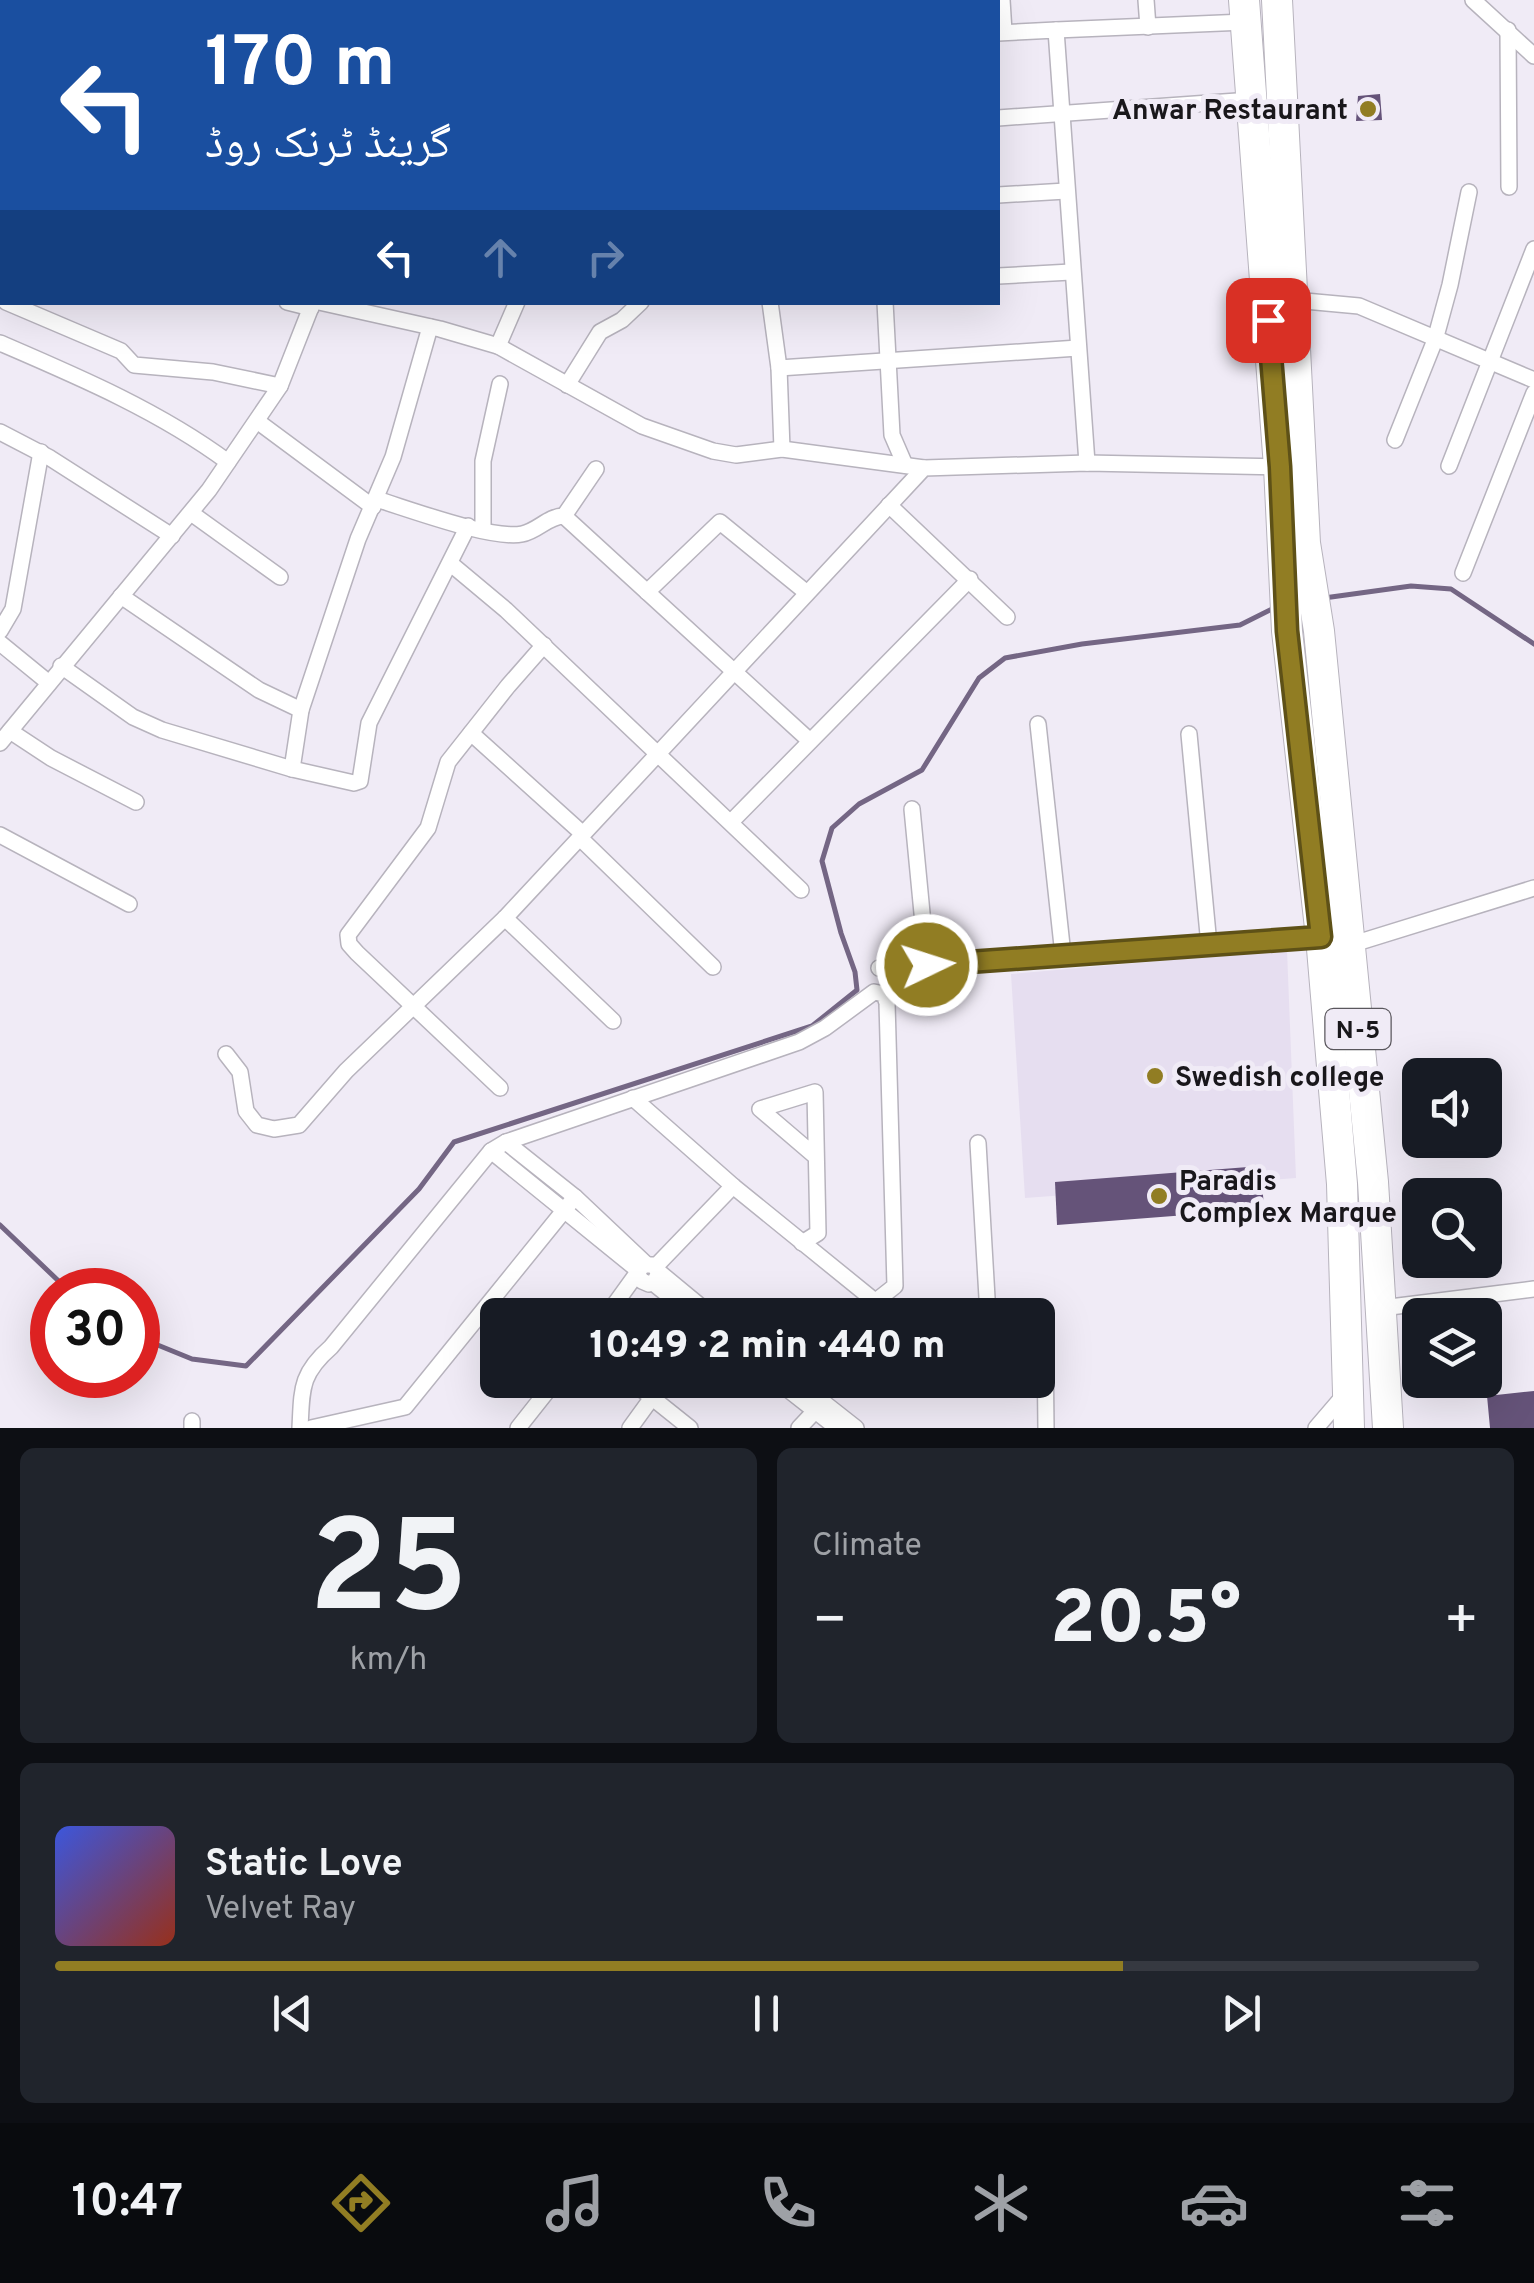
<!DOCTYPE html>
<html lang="en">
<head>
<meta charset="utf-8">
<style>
	body { margin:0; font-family:Overpass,"Noto Naskh Arabic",sans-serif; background:#20242c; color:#f1f3f6; height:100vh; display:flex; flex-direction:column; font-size:38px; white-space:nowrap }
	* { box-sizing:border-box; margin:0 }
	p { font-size:32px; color:#9ea1a6 }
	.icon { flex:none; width:55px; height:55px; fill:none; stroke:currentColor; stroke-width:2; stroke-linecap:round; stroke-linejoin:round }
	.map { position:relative; height:1428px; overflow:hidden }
	.details { display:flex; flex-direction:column; gap:20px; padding:20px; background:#0d0f14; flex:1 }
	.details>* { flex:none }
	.banner { position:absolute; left:0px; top:0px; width:1000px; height:305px; box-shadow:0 10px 40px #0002; background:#1a4fa0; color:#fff; overflow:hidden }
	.controls { position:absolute; left:1402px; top:1058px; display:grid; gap:20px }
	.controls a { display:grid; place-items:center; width:100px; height:100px; border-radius:15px; background:#171b24; box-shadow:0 10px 40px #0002; font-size:50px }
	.speed { position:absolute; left:30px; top:1268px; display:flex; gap:20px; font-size:50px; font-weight:700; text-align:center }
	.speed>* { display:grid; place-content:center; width:130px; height:130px; border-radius:50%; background:#171b24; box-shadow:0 10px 40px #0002; line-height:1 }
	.speed .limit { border:15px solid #d22; background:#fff; color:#111 }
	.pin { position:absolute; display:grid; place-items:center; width:85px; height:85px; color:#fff; margin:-42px; border-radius:20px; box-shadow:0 5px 15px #0006 }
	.me { position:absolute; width:110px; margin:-55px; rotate:86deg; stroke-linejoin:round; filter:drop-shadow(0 0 8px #0008) }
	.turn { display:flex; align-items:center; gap:35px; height:210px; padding:0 40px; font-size:45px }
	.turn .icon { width:130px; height:130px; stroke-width:2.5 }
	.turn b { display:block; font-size:70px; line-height:85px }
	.lanes { display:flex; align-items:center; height:95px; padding:0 40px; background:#0003; justify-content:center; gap:50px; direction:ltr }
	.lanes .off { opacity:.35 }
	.big { font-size:75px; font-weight:800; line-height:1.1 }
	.details .widget { flex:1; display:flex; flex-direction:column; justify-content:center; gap:15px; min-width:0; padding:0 35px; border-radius:15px; background:#20242c }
	.details .dial { align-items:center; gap:0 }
	.dial b { font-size:130px; line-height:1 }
	.song { display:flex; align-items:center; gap:30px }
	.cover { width:120px; height:120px; border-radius:15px; background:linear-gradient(135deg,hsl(230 70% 55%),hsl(10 70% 35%)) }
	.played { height:10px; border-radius:5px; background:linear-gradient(90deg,#917d23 75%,#363941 75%) }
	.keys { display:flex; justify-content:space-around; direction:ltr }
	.heat { display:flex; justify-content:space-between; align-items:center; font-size:55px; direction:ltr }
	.details .tiles { flex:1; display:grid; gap:20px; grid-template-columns:1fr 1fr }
	.widget:last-child { grid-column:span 2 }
	.trip { position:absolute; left:480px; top:1298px; width:575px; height:100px; border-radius:15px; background:#171b24; box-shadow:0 10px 40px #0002; font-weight:800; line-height:100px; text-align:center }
	.tab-bar { display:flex; height:160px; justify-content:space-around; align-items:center; background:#090b0e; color:#9ea1a6 }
	.tab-bar .icon { width:70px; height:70px }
	.tab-bar .selected { color:#917d23 }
	.tab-bar b { font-size:45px; color:#f1f3f6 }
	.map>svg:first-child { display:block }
</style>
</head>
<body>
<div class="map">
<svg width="1534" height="1428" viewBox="0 0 1534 1428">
	<rect width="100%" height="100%" fill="#f0ebf6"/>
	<polygon fill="#e6def0" points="1287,950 1296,1178 1025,1198 1011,974"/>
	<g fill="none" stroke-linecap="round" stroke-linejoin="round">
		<g stroke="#746684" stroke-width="5">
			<polyline points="1324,598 1411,586 1451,589 1534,644"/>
			<polyline points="0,1225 68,1290"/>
			<polyline points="138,1337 192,1359 246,1366 419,1189 454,1142 812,1026 857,990 855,972 841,933 822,861 832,828 859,804 922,770 979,678 1005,658 1082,644 1240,625 1274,608"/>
		</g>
	</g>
	<g fill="#655379">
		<polygon points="1380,94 1382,120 1356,121 1358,96"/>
		<polygon points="1261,1166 1264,1209 1057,1225 1055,1182"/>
		<polygon points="1534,1391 1534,1428 1490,1428 1487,1396"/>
	</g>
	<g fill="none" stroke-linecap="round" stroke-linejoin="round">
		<g stroke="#b7b3bd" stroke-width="18">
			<g id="street">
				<polyline points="585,0 585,2"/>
				<polyline points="671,0 671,2"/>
				<polyline points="1002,0 1004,32"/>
				<polyline points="1146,0 1148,27"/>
				<polyline points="1473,0 1534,56"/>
				<polyline points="46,2 47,0"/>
				<polyline points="186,2 186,0"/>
				<polyline points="435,2 436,0"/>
				<polyline points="1056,30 1245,22"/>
				<polyline points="1508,30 1509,187"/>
				<polyline points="998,33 1056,30 1087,463"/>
				<polyline points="0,96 2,96"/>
				<polyline points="998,118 1251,100"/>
				<polyline points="998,195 1066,191"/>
				<polyline points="0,233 2,234"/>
				<polyline points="0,252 2,245"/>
				<polyline points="998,276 1071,272"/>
				<polyline points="1294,300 1359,306 1534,380"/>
				<polyline points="6,302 121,351 134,365 213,372 280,386"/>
				<polyline points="287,302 311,308"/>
				<polyline points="319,302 440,329 498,346 642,426 713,451 736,455 782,449 924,468"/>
				<polyline points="770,302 779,368 782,449"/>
				<polyline points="885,302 892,435 905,465"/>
				<path d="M0,343C79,377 159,411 228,462"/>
				<polyline points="498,346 517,302"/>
				<polyline points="779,368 1078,348"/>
				<polyline points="567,385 600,332 622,320 641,302"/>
				<polyline points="257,421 373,507"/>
				<polyline points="0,432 50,458 172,536"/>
				<polyline points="1395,440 1435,340 1450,285 1469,192"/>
				<polyline points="1449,466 1534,249"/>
				<path d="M376,499C409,509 492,540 522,534C538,531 548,516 564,516L810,741"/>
				<polyline points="889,505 1007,617"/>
				<polyline points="191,513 280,577"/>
				<polyline points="564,516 596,469"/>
				<polyline points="483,530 483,461 500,384"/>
				<polyline points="451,564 506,610 801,890"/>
				<polyline points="1463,573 1534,393"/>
				<polyline points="647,592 720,522 807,593"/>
				<polyline points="121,596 259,690 301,710"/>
				<polyline points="0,631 13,609 41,452"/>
				<polyline points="0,643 49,683"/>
				<polyline points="61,666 133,717 162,730 292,769 354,783 360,781 369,723 468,526"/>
				<polyline points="1038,724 1063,955"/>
				<polyline points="10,731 51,758 136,802"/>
				<polyline points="471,733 583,834"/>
				<polyline points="1189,734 1209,945"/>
				<polyline points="0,743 209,490 280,386 313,302"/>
				<polyline points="292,769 301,710 358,539 393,457 430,327"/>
				<polyline points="912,809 927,965"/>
				<polyline points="731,822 970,579"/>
				<polyline points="0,835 129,904"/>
				<polyline points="580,838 713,967"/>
				<polyline points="505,918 613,1021"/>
				<polyline points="1350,945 1534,888"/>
				<polyline points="879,968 1321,937"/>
				<polyline points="226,1054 240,1072 246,1111 257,1125 274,1129 299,1125 346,1071 505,918 924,468 1087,463 1279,467"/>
				<polyline points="500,1088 357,953 349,944 348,935 428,828 448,762 508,686 544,645"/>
				<polyline points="633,1098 733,1186 892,1315"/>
				<polyline points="506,1142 575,1197 646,1264"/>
				<polyline points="978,1143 988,1315"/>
				<polyline points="491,1151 639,1271"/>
				<polyline points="802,1243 818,1233 815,1092 760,1109 815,1156"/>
				<polyline points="656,1266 733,1186"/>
				<polyline points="659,1272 711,1315"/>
				<polyline points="653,1283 693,1315"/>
				<polyline points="1382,1308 1534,1289"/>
				<polyline points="607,1315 643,1265 653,1265 659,1272 655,1281 649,1284 642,1281 638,1275"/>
				<polyline points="1038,1331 1045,1340 1046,1428"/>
				<polyline points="630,1380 690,1428"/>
				<polyline points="776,1380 837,1428"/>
				<polyline points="795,1380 856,1428"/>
				<polyline points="192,1428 192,1421"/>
				<path d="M300,1428C302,1389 300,1374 331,1347L491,1151L506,1142L799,1042L825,1028L874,992L884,994L887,1003L895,1286L876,1301"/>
				<polyline points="311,1428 405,1407 575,1197"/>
				<polyline points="518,1428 556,1380"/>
				<polyline points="630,1428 651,1399"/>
				<polyline points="799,1428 815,1411"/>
				<polyline points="1316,1428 1346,1393"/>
			</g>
		</g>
		<g stroke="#b7b3bd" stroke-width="32">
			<g id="highway">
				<polyline points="1244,0 1279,467 1287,631 1321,937 1342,1184 1349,1428"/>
				<polyline points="1277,0 1305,543 1319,631 1373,1182 1388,1428"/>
			</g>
		</g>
		<use href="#street" stroke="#fff" stroke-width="15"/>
		<use href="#highway" stroke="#fff" stroke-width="30"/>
	</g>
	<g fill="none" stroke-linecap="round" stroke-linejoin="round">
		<g stroke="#5e5117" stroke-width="25">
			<polyline id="route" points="927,965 1321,937 1287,631 1280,467 1268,320"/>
		</g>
		<use href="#route" stroke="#917d23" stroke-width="18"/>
	</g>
	<g fill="#917d23" stroke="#f0ebf6" stroke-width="4">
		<circle cx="1368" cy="109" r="10"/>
		<circle cx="1155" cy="1076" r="10"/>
		<circle cx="1159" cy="1196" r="10"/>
	</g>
	<g text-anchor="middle" stroke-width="10" stroke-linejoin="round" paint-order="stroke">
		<rect fill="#f0ebf6" stroke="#5a575d" stroke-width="2.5" x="1325.5" y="1009" width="65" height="40" rx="8"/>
		<g font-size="25" font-weight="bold" fill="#19171b">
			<text x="1358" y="1038">N-5</text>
		</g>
		<g font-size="28" font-weight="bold" fill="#19171b" stroke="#f0ebf6" text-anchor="start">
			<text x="1348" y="119" text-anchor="end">Anwar Restaurant</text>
			<text x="1175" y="1086">Swedish college</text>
			<text x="1179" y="1190">Paradis<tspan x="1179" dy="32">Complex Marque</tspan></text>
		</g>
	</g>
</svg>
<div class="controls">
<a><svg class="icon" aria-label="sound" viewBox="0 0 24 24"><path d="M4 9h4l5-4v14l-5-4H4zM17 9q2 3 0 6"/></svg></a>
<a><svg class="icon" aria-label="search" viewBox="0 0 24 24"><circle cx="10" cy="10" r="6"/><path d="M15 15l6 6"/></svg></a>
<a><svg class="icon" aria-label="layers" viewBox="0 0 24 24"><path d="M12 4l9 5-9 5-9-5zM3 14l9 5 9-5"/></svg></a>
</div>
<div class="speed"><div class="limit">30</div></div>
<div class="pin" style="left:1268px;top:320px;background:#d93025"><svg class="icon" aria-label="arrive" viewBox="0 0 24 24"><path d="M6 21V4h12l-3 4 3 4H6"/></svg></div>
<svg class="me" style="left:927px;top:965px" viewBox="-20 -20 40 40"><circle r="17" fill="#917d23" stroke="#fff" stroke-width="3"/><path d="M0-11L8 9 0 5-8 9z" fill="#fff"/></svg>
<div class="trip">10:49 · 2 min · 440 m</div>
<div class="banner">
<div class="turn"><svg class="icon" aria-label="left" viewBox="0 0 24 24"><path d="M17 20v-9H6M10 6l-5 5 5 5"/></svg><div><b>170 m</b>گرینڈ ٹرنک روڈ</div></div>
<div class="lanes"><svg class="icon" aria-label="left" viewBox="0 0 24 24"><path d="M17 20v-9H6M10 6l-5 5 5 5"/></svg><svg class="icon off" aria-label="ahead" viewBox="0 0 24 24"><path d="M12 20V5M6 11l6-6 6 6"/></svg><svg class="icon off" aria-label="right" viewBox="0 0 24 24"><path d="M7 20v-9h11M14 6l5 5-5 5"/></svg></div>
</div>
</div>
<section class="details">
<div class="tiles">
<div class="widget dial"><b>25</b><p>km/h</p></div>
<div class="widget"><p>Climate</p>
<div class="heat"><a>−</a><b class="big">20.5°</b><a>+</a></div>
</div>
<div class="widget">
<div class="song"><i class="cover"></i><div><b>Static Love</b><p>Velvet Ray</p></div></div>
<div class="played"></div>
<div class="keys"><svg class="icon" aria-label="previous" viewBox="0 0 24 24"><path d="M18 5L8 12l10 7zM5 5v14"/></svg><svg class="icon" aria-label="pause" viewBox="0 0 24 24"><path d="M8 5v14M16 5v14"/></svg><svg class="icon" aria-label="next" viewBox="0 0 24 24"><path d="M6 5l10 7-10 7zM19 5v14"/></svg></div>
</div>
</div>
</section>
<nav class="tab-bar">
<b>10:47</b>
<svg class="icon selected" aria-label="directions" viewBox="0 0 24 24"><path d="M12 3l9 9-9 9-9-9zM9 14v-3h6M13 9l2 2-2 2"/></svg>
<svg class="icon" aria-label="music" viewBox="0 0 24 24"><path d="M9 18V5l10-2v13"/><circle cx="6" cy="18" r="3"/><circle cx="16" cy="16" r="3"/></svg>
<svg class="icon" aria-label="phone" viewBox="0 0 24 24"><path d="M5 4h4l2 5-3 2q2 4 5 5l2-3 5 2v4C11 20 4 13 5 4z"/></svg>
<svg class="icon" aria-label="climate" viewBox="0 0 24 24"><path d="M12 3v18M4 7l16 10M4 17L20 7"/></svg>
<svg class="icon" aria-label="car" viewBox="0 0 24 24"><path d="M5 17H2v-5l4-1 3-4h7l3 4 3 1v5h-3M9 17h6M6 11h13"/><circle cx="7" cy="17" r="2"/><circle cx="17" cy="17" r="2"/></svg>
<svg class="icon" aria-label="filters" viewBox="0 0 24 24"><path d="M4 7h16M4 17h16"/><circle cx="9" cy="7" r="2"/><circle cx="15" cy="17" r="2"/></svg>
</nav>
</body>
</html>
